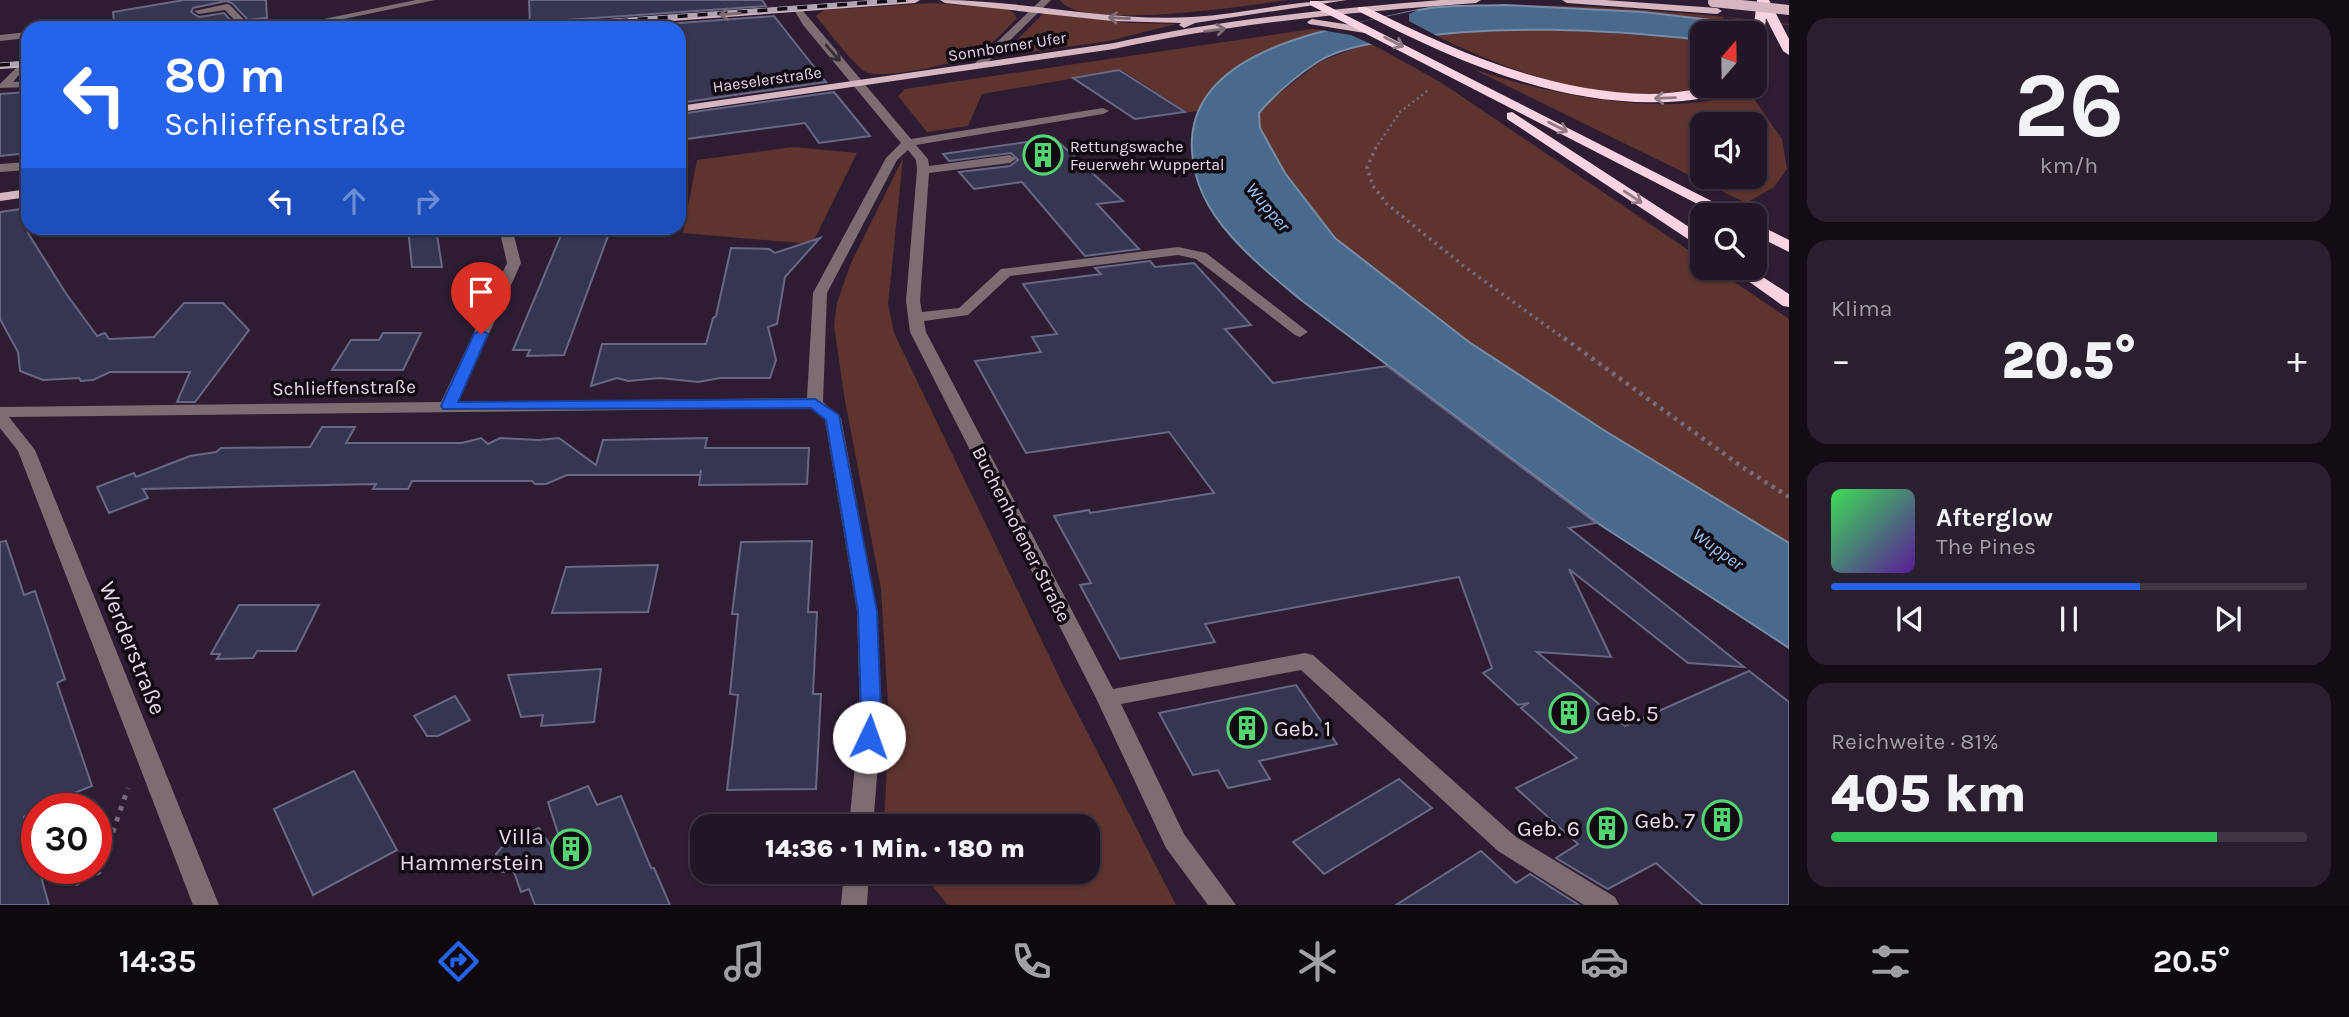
<!DOCTYPE html>
<html lang="de">
<head>
<meta charset="utf-8">
<style>
	body { margin:0; font-family:Karla,sans-serif; background:#2a1f2e; color:#f1f3f6; height:100vh; display:flex; flex-direction:column; font-size:26px; white-space:nowrap }
	* { box-sizing:border-box; margin:0 }
	p { font-size:23px; color:#a29fa7 }
	.icon { flex:none; width:38px; height:38px; fill:none; stroke:currentColor; stroke-width:2; stroke-linecap:round; stroke-linejoin:round }
	.map { position:relative; flex:1; overflow:hidden }
	.details { display:flex; flex-direction:column; gap:18px; padding:18px; background:#130c15; width:560px }
	.details>* { flex:none }
	.banner { position:absolute; left:21px; top:21px; width:665px; height:214px; border-radius:21px; box-shadow:0 2px 5px #0004,0 0 0 2px #3f3543; background:#2563eb; color:#fff; overflow:hidden }
	.needle { width:46px; rotate:20deg }
	.tools { position:absolute; left:1690px; top:21px; display:grid; gap:14px }
	.tools a { display:grid; place-items:center; width:77px; height:77px; border-radius:14px; background:#221626; box-shadow:0 2px 5px #0004,0 0 0 2px #3f3543; font-size:35px }
	.speed { position:absolute; left:21px; top:793px; display:flex; gap:14px; font-size:35px; font-weight:700; text-align:center }
	.speed>* { display:grid; place-content:center; width:91px; height:91px; border-radius:50%; background:#221626; box-shadow:0 2px 5px #0004,0 0 0 2px #3f3543; line-height:1 }
	.speed .limit { border:10px solid #d22; background:#fff; color:#111 }
	.pin { position:absolute; display:grid; place-items:center; width:60px; height:60px; color:#fff; margin:-72px -30px; border-radius:50% 50% 50% 0; rotate:-45deg; box-shadow:0 0 7px #0007 }
	.pin .icon { rotate:45deg }
	.me { position:absolute; width:77px; margin:-38px; rotate:3deg; stroke-linejoin:round; filter:drop-shadow(0 0 5px #0008) }
	.turn { display:flex; align-items:center; gap:24px; height:147px; padding:0 28px; font-size:32px }
	.turn .icon { width:91px; height:91px; stroke-width:2.5 }
	.turn b { display:block; font-size:49px; line-height:60px }
	.lanes { display:flex; align-items:center; height:66px; padding:0 28px; background:#0003; justify-content:center; gap:35px; direction:ltr }
	.lanes .off { opacity:.35 }
	.big { font-size:52px; font-weight:800; line-height:1.1 }
	.details .tile { flex:1; display:flex; flex-direction:column; justify-content:center; gap:10px; min-width:0; padding:0 24px; border-radius:21px; background:#2a1f2e }
	.details .dial { align-items:center; gap:0 }
	.dial b { font-size:91px; line-height:1 }
	.song { display:flex; align-items:center; gap:21px }
	.cover { width:84px; height:84px; border-radius:10px; background:linear-gradient(135deg,hsl(130 70% 55%),hsl(270 70% 35%)) }
	.played { height:7px; border-radius:4px; background:linear-gradient(90deg,#2563eb 65%,#3f3543 65%) }
	.keys { display:flex; justify-content:space-around; direction:ltr }
	.heat { display:flex; justify-content:space-between; align-items:center; font-size:38px; direction:ltr }
	.charge { height:10px; border-radius:5px; background:linear-gradient(90deg,#34c759 81%,#3f3543 0) }
	.trip { position:absolute; left:690px; top:814px; width:410px; height:70px; border-radius:21px; background:#221626; box-shadow:0 2px 5px #0004,0 0 0 2px #3f3543; font-weight:800; line-height:70px; text-align:center }
	.dock { display:flex; height:112px; justify-content:space-around; align-items:center; background:#0e090f; color:#a29fa7 }
	.dock .icon { width:49px; height:49px }
	.dock .on { color:#2563eb }
	.dock b { font-size:32px; color:#f1f3f6 }
	main { display:flex; flex:1; min-height:0 }
	.map>svg:first-child { display:block }
</style>
</head>
<body>
<main>
<div class="map">
<svg width="1789" height="905" viewBox="0 0 1789 905">
	<rect width="100%" height="100%" fill="#2e1d32"/>
	<g fill="#5f342f" fill-rule="evenodd">
		<path d="M1060,0H1288C1249,5 1081,32 1060,0Z"/>
		<path d="M934,3L1006,9L1013,12L1017,18C1005,30 992,45 977,53C960,63 883,80 866,72C855,67 826,28 816,16L824,10Z"/>
		<path d="M1504,5C1600,5 1694,13 1789,24V29Z"/>
		<polygon points="1044,13 1130,23 1176,24 1109,41 1001,56"/>
		<path d="M1541,28L1703,40L1705,86C1612,111 1515,74 1432,34Z"/>
		<polygon points="1312,29 1324,30 1297,38 1203,100 1200,111 1187,112 1122,70 982,94 968,126 927,132 898,96 905,89 912,88"/>
		<polygon points="1370,43 1442,83 1703,260 1703,268 1714,268 1789,319 1789,543 1602,429 1469,342 1335,238 1285,173 1260,128 1259,113 1268,102 1321,61"/>
		<path d="M1471,68C1539,93 1680,123 1747,89L1782,139L1787,169L1774,187L1746,203ZM1703,124H1755V177H1703Z"/>
		<polygon points="793,147 857,153 812,244 683,233 697,160"/>
		<polygon points="903,158 888,304 894,333 1063,685 1176,905 948,905 921,872 1087,872 1087,826 884,826 889,721 881,589 844,395 834,325 837,303 851,263"/>
	</g>
	<path fill="#496a8d" stroke="#788ca8" stroke-width="2" d="M1504,5L1643,12L1789,29L1755,33H1703V40C1602,29 1501,24 1401,39C1374,43 1343,47 1319,61C1298,75 1275,94 1259,113L1260,128L1285,173L1335,238L1469,342L1602,429L1789,543V648L1599,524L1301,300C1277,280 1252,260 1231,236C1209,212 1194,183 1192,151C1186,60 1304,34 1373,20C1391,16 1411,11 1430,8C1454,5 1480,6 1504,5Z"/>
	<g fill="#2e1d32">
		<polygon points="1418,10 1409,14 1409,21 1439,37 1375,46 1351,35 1321,30"/>
		<polygon points="1723,17 1789,25 1789,54 1755,50 1755,33 1730,33"/>
	</g>
	<g fill="#373651" stroke="#686885" stroke-width="2">
		<polygon points="184,0 266,0 267,18 248,20 232,3 226,1 193,8 191,12 199,17 224,13 233,23 196,28 115,28 113,12"/>
		<polygon points="529,0 762,0 766,6 537,22 530,26"/>
		<polygon points="774,16 826,82 679,103 679,28 612,28"/>
		<polygon points="1119,70 1185,112 1135,119 1073,78"/>
		<polygon points="28,92 28,153 0,156 0,94"/>
		<polygon points="834,92 870,136 819,143 805,123 679,140 679,114"/>
		<polygon points="1054,138 1123,201 1097,204 1139,249 1085,256 1022,182 974,189 959,172 1010,166 1018,160 1011,153 949,161 943,154"/>
		<polygon points="28,208 28,233 65,292 97,336 105,333 109,339 154,337 184,303 223,303 249,330 195,402 177,402 190,372 110,372 93,380 81,381 79,378 43,380 20,371 18,352 0,319 0,212"/>
		<polygon points="408,228 436,228 442,267 412,267"/>
		<polygon points="564,228 611,228 564,355 527,356 530,350 513,350"/>
		<polygon points="820,238 785,277 777,324 768,327 776,360 770,378 720,378 698,382 660,378 628,381 617,378 591,386 602,344 706,344 713,318 716,316 731,248 769,249 775,253"/>
		<polygon points="1150,261 1155,267 1194,263 1251,325 1225,329 1273,383 1387,366 1596,523 1569,528 1744,667 1688,663 1569,569 1611,657 1537,652 1625,726 1749,671 1789,702 1789,905 1703,905 1656,863 1608,889 1556,858 1578,844 1516,788 1577,758 1521,708 1529,703 1518,705 1483,673 1492,668 1459,577 1205,624 1215,642 1120,659 1080,585 1091,583 1054,516 1089,510 1090,513 1214,493 1169,432 1026,453 975,361 1041,352 1032,337 1057,334 1023,284 1101,274 1095,268"/>
		<polygon points="383,333 421,333 403,370 332,370 351,340 379,340"/>
		<polygon points="322,427 355,427 346,443 462,443 481,438 488,444 500,438 539,440 559,438 596,465 603,440 707,438 705,448 809,448 807,484 699,485 701,470 700,475 567,475 546,484 535,484 532,481 412,481 408,489 373,489 376,484 143,489 148,498 109,513 97,487 134,473 136,477 190,456 216,452 221,448 310,447"/>
		<polygon points="6,541 24,595 35,591 56,653 65,679 57,683 92,786 37,808 24,817 49,905 0,905 0,542"/>
		<polygon points="812,541 808,612 817,612 813,694 821,694 816,789 727,790 738,695 730,694 738,614 732,614 741,542"/>
		<polygon points="658,565 648,612 552,613 566,567"/>
		<polygon points="239,605 319,605 296,651 257,651 253,658 217,659 220,654 211,654"/>
		<polygon points="601,669 594,722 541,726 543,715 521,717 508,675"/>
		<polygon points="1296,685 1337,744 1259,761 1270,779 1228,788 1218,770 1193,775 1159,713"/>
		<polygon points="455,696 470,720 438,736 427,736 414,716"/>
		<polygon points="354,771 397,850 313,895 274,809"/>
		<polygon points="1399,779 1432,808 1324,874 1293,842"/>
		<polygon points="588,786 597,805 621,796 651,868 654,868 670,905 535,905 529,889 521,892 514,872 501,872 496,854 507,841 539,828 564,867 568,865 548,802"/>
		<polygon points="1481,851 1516,883 1530,874 1579,905 1396,905"/>
	</g>
	<g fill="none" stroke-linecap="round" stroke-linejoin="round">
		<polyline stroke="#786a7c" stroke-width="2.5" stroke-dasharray="2 3.5" stroke-linecap="butt" points="1375,149 1400,112 1430,89"/>
		<polyline stroke="#786a7c" stroke-width="3.5" stroke-dasharray="2.5 4.5" stroke-linecap="butt" points="1376,147 1367,168 1373,186 1387,204 1465,267 1566,340"/>
		<polyline stroke="#786a7c" stroke-width="4.5" stroke-dasharray="3.5 5" stroke-linecap="butt" points="1564,338 1745,469 1789,497"/>
		<polyline stroke="#786a7c" stroke-width="5" stroke-dasharray="4.5 7" stroke-linecap="butt" points="75,884 99,872 128,788"/>
		<g fill="#7c6d72" fill-rule="evenodd">
			<polygon points="416,0 435,0 300,28 280,28"/>
			<polygon points="1041,0 1051,0 982,68 974,68 974,64"/>
			<polygon points="227,4 230,5 252,28 242,28 225,10 199,14 194,11"/>
			<polygon points="798,5 911,139 1103,108 1109,111 1103,114 916,145 928,159 929,166 1010,155 1016,159 1010,163 929,173 920,301 922,312 959,308 1001,269 1178,247 1206,253 1308,332 1300,337 1295,335 1196,259 1178,255 1010,276 968,315 924,321 926,332 1113,689 1305,653 1313,655 1516,837 1615,897 1619,905 1584,905 1498,851 1301,670 1121,704 1184,834 1236,905 1208,905 1166,848 1096,698 910,332 906,301 917,170 916,160 908,150 897,160 827,293 823,402 841,418 877,611 882,714 873,826 849,826 860,714 857,611 825,420 811,408 9,417 35,450 219,905 193,905 18,451 0,428 0,407 441,402 507,263 499,228 512,228 521,263 458,402 807,398 813,293 886,158 901,143 803,25 793,8"/>
			<polygon points="28,32 28,38 0,41 0,35"/>
			<polygon points="23,61 28,64 13,82 28,81 28,87 0,88 0,84"/>
			<polygon points="28,162 28,170 0,172 0,164"/>
			<polygon points="844,872 869,872 867,905 841,905"/>
		</g>
		<g fill="#d5b6c1" fill-rule="evenodd">
			<polygon points="877,0 920,0 915,3 576,28 532,28 537,25"/>
			<path d="M940,0C1024,0 1108,22 1192,17C1244,14 1294,0 1347,0L1195,23L1184,28L1179,25L1181,23L1112,21L945,3Z"/>
			<path d="M1441,0H1481L1476,3C1355,12 1232,23 1114,49L679,112V106L1114,43C1221,19 1332,9 1441,0Z"/>
			<polygon points="1562,0 1605,0 1717,8 1722,11 1717,14 1567,3"/>
			<polygon points="1312,19 1371,28 1376,31 1371,34 1309,24 1307,22"/>
			<polygon points="28,61 28,67 0,69 0,63"/>
			<polygon points="28,189 28,197 0,201 0,193"/>
		</g>
		<g fill="#f9d3e1" fill-rule="evenodd">
			<polygon points="1769,0 1789,39 1789,55 1783,51 1766,18 1761,61 1755,65 1755,33 1753,33 1757,0"/>
			<polygon points="1310,1 1318,1 1739,215 1719,215 1310,5"/>
			<path d="M1358,7H1366C1455,51 1547,92 1649,94C1679,94 1709,85 1738,86C1726,97 1699,99 1683,101C1567,111 1459,63 1358,11Z"/>
			<polygon points="1512,112 1703,236 1703,249 1507,119 1507,113"/>
			<polygon points="1755,223 1789,240 1789,252 1755,235"/>
			<polygon points="1730,268 1749,268 1789,294 1789,307 1783,306"/>
		</g>
		<g stroke="#b1a4b4" stroke-width="5">
			<g id="rail">
				<polyline points="518,28 906,0"/>
				<polyline points="0,65 28,63"/>
			</g>
		</g>
		<use href="#rail" stroke="#120b14" stroke-width="3.5" stroke-dasharray="10" stroke-linecap="butt"/>
		<polyline stroke="#d5b6c1" stroke-width="10" points="1713,2 1789,10"/>
	</g>
	<defs><path id="oneway-shaft" d="M-6 0H5M1.5-3L5.5 0L1.5 3" fill="none" stroke-width="1.6" stroke-linecap="round" stroke-linejoin="round" transform="scale(1.75)"/></defs>
	<g stroke="#7d6973">
		<use href="#oneway-shaft" transform="translate(730 14) rotate(176)"/>
		<use href="#oneway-shaft" transform="translate(1119 18) rotate(-177)"/>
		<use href="#oneway-shaft" transform="translate(1215 30) rotate(-8)"/>
	</g>
	<g stroke="#917985">
		<use href="#oneway-shaft" transform="translate(1394 42) rotate(27)"/>
		<use href="#oneway-shaft" transform="translate(1665 98) rotate(178)"/>
		<use href="#oneway-shaft" transform="translate(1558 127) rotate(27)"/>
		<use href="#oneway-shaft" transform="translate(1633 197) rotate(34)"/>
	</g>
	<use stroke="#372d35" href="#oneway-shaft" transform="translate(833 53) rotate(49)"/>
	<polygon fill="#2563eb" stroke="#184099" stroke-width="2" points="481,330 488,334 458,402 815,399 839,415 877,611 881,714 876,742 869,745 862,742 859,737 861,714 858,611 826,420 811,408 443,409 441,406 474,334"/>
	<defs>
		<g id="building-ring" transform="scale(2.0125)"><circle r="9.5" fill="#120b14" stroke="#53d672" stroke-width="1.5"/><path d="M-4-6H4V6H1V3H-1V6H-4ZM-2.5-4.3h1.7v1.8h-1.7ZM.8-4.3h1.7v1.8H.8ZM-2.5-1h1.7V.8h-1.7ZM.8-1h1.7V.8H.8Z" fill="#53d672"/></g>
	</defs>
	<g fill-rule="evenodd">
		<use href="#building-ring" x="1043" y="155"/>
		<use href="#building-ring" x="1569" y="713"/>
		<use href="#building-ring" x="1247" y="728"/>
		<use href="#building-ring" x="1722" y="820"/>
		<use href="#building-ring" x="1607" y="828"/>
		<use href="#building-ring" x="571" y="849"/>
	</g>
	<g text-anchor="middle" stroke-width="7" stroke-linejoin="round" paint-order="stroke">
		<g font-size="16" fill="#e5dae8" stroke="#120b14">
			<text transform="translate(1007 46) rotate(-9)" y="6">Sonnborner Ufer</text>
			<text transform="translate(767 79) rotate(-8)" y="6">Haeselerstraße</text>
		</g>
		<g font-size="16" fill="#e5dae8" stroke="#120b14" text-anchor="start">
			<text x="1070" y="152">Rettungswache<tspan x="1070" dy="18">Feuerwehr Wuppertal</tspan></text>
		</g>
		<g font-size="18" font-style="italic" fill="#9fc8f6" stroke="#120b14">
			<text transform="translate(1268 207) rotate(50)" y="6">Wupper</text>
			<text transform="translate(1718 549) rotate(36)" y="6">Wupper</text>
		</g>
		<g font-size="19" fill="#e5dae8" stroke="#120b14">
			<text transform="translate(344 387) rotate(-1)" y="7">Schlieffenstraße</text>
			<text transform="translate(1022 534) rotate(63)" y="7">Buchenhofener Straße</text>
		</g>
		<g font-size="23" fill="#e5dae8" stroke="#120b14">
			<text transform="translate(133 648) rotate(68)" y="8">Werderstraße</text>
		</g>
		<g font-size="23" fill="#e5dae8" stroke="#120b14" text-anchor="end">
			<text x="1596" y="721" text-anchor="start">Geb. 5</text>
			<text x="1274" y="736" text-anchor="start">Geb. 1</text>
			<text x="1695" y="828">Geb. 7</text>
			<text x="1580" y="836">Geb. 6</text>
			<text x="544" y="844">Villa<tspan x="544" dy="26">Hammerstein</tspan></text>
		</g>
	</g>
</svg>
<div class="tools">
<a><svg class="needle" viewBox="-14 -14 28 28"><path d="M0-13l5 13h-10z" fill="#e53935"/><path d="M0 13l5-13h-10z" fill="#a29fa7"/></svg></a>
<a><svg class="icon" aria-label="sound" viewBox="0 0 24 24"><path d="M4 9h4l5-4v14l-5-4H4zM17 9q2 3 0 6"/></svg></a>
<a><svg class="icon" aria-label="search" viewBox="0 0 24 24"><circle cx="10" cy="10" r="6"/><path d="M15 15l6 6"/></svg></a>
</div>
<div class="speed"><div class="limit">30</div></div>
<div class="pin" style="left:481px;top:334px;background:#d93025"><svg class="icon" aria-label="arrive" viewBox="0 0 24 24"><path d="M6 21V4h12l-3 4 3 4H6"/></svg></div>
<svg class="me" style="left:869px;top:737px" viewBox="-20 -20 40 40"><circle r="19" fill="#fff"/><path d="M0-13L10 11 0 6-10 11z" fill="#2563eb"/></svg>
<div class="trip">14:36 · 1 Min. · 180 m</div>
<div class="banner">
<div class="turn"><svg class="icon" aria-label="left" viewBox="0 0 24 24"><path d="M17 20v-9H6M10 6l-5 5 5 5"/></svg><div><b>80 m</b>Schlieffenstraße</div></div>
<div class="lanes"><svg class="icon" aria-label="left" viewBox="0 0 24 24"><path d="M17 20v-9H6M10 6l-5 5 5 5"/></svg><svg class="icon off" aria-label="ahead" viewBox="0 0 24 24"><path d="M12 20V5M6 11l6-6 6 6"/></svg><svg class="icon off" aria-label="right" viewBox="0 0 24 24"><path d="M7 20v-9h11M14 6l5 5-5 5"/></svg></div>
</div>
</div>
<section class="details">
<div class="tile dial"><b>26</b><p>km/h</p></div>
<div class="tile"><p>Klima</p>
<div class="heat"><a>−</a><b class="big">20.5°</b><a>+</a></div>
</div>
<div class="tile">
<div class="song"><i class="cover"></i><div><b>Afterglow</b><p>The Pines</p></div></div>
<div class="played"></div>
<div class="keys"><svg class="icon" aria-label="previous" viewBox="0 0 24 24"><path d="M18 5L8 12l10 7zM5 5v14"/></svg><svg class="icon" aria-label="pause" viewBox="0 0 24 24"><path d="M8 5v14M16 5v14"/></svg><svg class="icon" aria-label="next" viewBox="0 0 24 24"><path d="M6 5l10 7-10 7zM19 5v14"/></svg></div>
</div>
<div class="tile"><p>Reichweite · 81%</p><b class="big">405 km</b><div class="charge"></div></div>
</section>
</main>
<nav class="dock">
<b>14:35</b>
<svg class="icon on" aria-label="directions" viewBox="0 0 24 24"><path d="M12 3l9 9-9 9-9-9zM9 14v-3h6M13 9l2 2-2 2"/></svg>
<svg class="icon" aria-label="music" viewBox="0 0 24 24"><path d="M9 18V5l10-2v13"/><circle cx="6" cy="18" r="3"/><circle cx="16" cy="16" r="3"/></svg>
<svg class="icon" aria-label="phone" viewBox="0 0 24 24"><path d="M5 4h4l2 5-3 2q2 4 5 5l2-3 5 2v4C11 20 4 13 5 4z"/></svg>
<svg class="icon" aria-label="climate" viewBox="0 0 24 24"><path d="M12 3v18M4 7l16 10M4 17L20 7"/></svg>
<svg class="icon" aria-label="car" viewBox="0 0 24 24"><path d="M5 17H2v-5l4-1 3-4h7l3 4 3 1v5h-3M9 17h6M6 11h13"/><circle cx="7" cy="17" r="2"/><circle cx="17" cy="17" r="2"/></svg>
<svg class="icon" aria-label="filters" viewBox="0 0 24 24"><path d="M4 7h16M4 17h16"/><circle cx="9" cy="7" r="2"/><circle cx="15" cy="17" r="2"/></svg>
<b>20.5°</b>
</nav>
</body>
</html>
